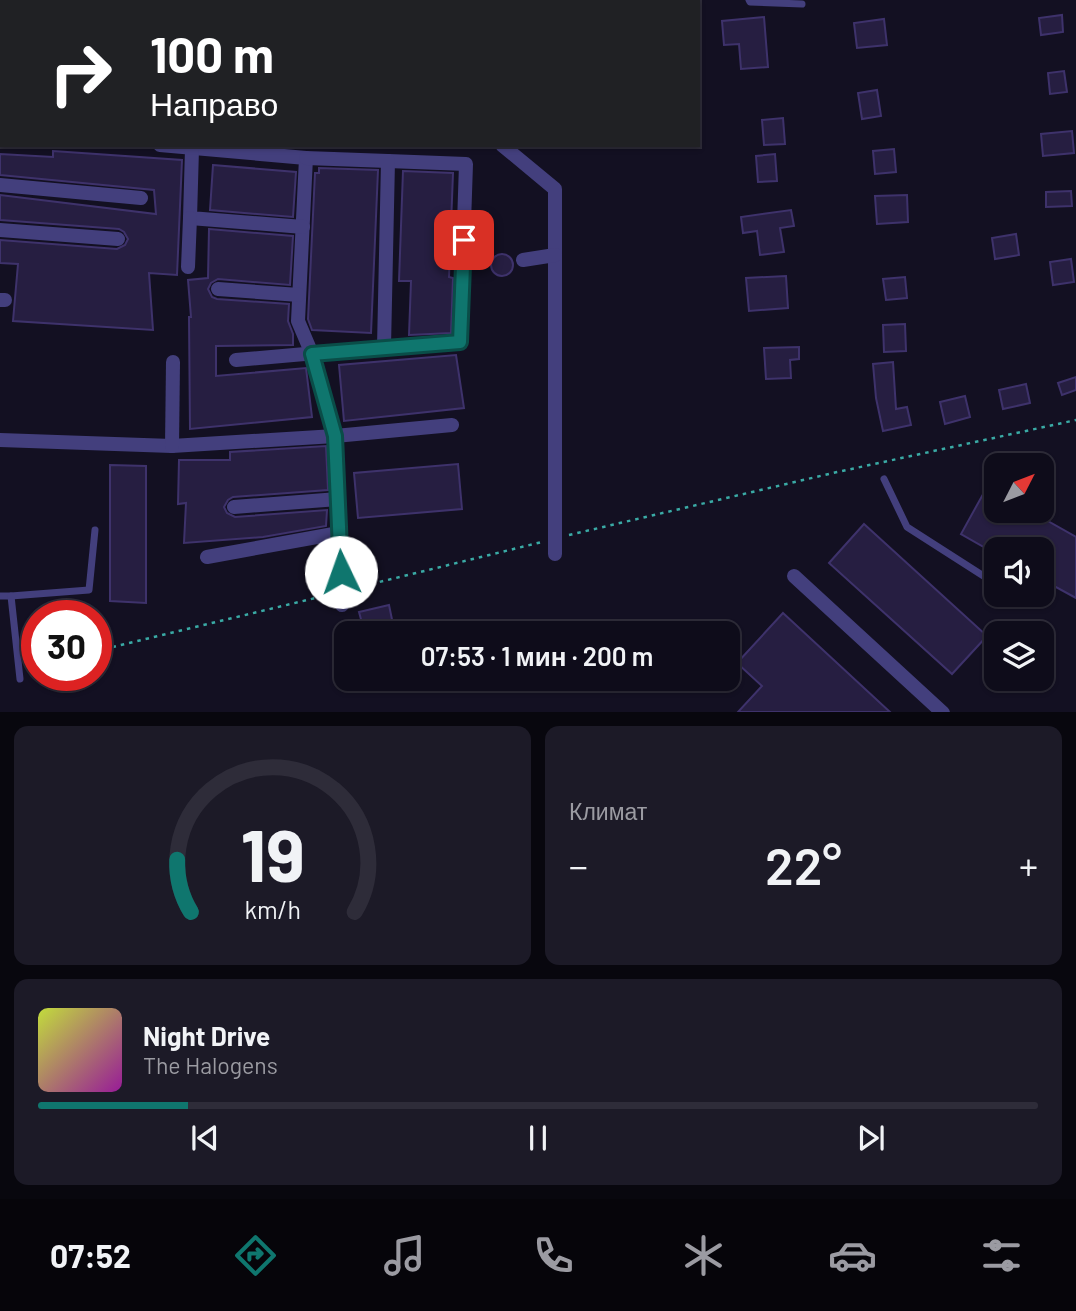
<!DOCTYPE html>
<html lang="ru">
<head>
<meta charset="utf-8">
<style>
	body { margin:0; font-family:Barlow,sans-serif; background:#1c1a27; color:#f1f3f6; height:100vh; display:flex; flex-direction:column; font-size:26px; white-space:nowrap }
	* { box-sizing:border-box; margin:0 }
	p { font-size:23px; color:#9b9ba2 }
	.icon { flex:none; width:38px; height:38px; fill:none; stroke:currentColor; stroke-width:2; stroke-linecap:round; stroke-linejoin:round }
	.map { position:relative; height:712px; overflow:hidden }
	.panel { display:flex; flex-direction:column; gap:14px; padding:14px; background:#08070e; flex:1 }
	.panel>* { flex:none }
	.guide { position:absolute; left:0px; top:0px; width:700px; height:147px; box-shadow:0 2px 5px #0004,0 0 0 2px #2e2c39; background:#202124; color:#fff; overflow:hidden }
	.needle { width:46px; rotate:48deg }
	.tools { position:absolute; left:984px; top:453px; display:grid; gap:14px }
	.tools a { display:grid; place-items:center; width:70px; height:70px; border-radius:14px; background:#0e0c1a; box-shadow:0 2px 5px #0004,0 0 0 2px #2e2c39; font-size:35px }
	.speed { position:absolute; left:21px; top:600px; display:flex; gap:14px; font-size:35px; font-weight:700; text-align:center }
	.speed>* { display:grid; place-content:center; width:91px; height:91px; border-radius:50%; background:#0e0c1a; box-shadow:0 2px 5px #0004,0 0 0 2px #2e2c39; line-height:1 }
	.speed .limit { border:10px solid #d22; background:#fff; color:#111 }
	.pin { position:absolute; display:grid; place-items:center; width:60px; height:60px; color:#fff; margin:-30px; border-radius:14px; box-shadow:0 4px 10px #0006 }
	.me { position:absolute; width:77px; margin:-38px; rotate:357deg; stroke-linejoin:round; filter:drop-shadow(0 0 5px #0008) }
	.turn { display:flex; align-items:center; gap:24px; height:147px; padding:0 35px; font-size:32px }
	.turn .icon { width:91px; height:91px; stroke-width:2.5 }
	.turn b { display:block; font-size:49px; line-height:60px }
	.big { font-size:52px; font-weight:600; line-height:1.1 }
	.panel .card { flex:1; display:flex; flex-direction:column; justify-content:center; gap:10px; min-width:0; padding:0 24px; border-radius:14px; background:#1c1a27 }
	.panel .dial { align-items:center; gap:0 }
	.dial svg { height:182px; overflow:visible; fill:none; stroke:#2e2c39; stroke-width:7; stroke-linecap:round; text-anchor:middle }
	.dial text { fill:#f1f3f6; stroke:none }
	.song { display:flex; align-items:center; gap:21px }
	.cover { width:84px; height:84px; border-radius:10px; background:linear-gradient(135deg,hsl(70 70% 55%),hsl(300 70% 35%)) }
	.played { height:7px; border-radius:4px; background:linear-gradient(90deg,#0f766e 15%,#2e2c39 15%) }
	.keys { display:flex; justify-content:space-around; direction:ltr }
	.heat { display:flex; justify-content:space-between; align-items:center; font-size:38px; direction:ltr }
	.panel .tiles { flex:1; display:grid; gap:14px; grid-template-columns:1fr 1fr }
	.card:last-child { grid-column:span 2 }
	.trip { position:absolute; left:334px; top:621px; width:406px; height:70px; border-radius:14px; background:#0e0c1a; box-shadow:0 2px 5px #0004,0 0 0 2px #2e2c39; font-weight:600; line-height:70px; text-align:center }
	.menu { display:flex; height:112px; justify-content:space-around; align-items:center; background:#06050a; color:#9b9ba2 }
	.menu .icon { width:49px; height:49px }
	.menu .selected { color:#0f766e }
	.menu b { font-size:32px; color:#f1f3f6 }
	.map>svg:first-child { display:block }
</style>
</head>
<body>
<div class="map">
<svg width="1076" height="713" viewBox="0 0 1076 713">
	<rect width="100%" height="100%" fill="#131022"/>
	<g fill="#261e41" stroke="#3e326b" stroke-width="2">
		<polygon points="1062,15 1063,32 1041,35 1039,18"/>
		<polygon points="764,17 768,67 741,69 739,44 724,45 722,21"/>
		<polygon points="884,19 887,45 857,48 854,23"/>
		<polygon points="1064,71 1067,92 1050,94 1048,73"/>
		<polygon points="877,90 881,116 862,119 858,93"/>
		<polygon points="783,118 785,144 764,145 762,120"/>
		<polygon points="1072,131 1074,153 1043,156 1041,134"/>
		<polygon points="894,149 896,172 875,174 873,151"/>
		<polygon points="53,151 182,160 177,275 149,273 153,330 13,321 18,264 0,263 0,240 117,249 125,245 128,239 124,232 119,229 0,220 0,195 156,214 154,190 0,175 0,154 53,157"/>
		<polygon points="775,154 777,181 758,182 756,156"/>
		<polygon points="213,165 296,172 293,217 210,210"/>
		<polygon points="319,168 378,170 371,333 312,330 308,319 315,173 319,173"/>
		<polygon points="403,171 453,173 449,277 453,278 451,333 409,335 411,281 399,281"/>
		<polygon points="1071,191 1072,206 1046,207 1046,192"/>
		<polygon points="907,195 908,222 877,224 875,196"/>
		<polygon points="791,210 794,226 780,228 784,252 760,255 757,231 743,233 741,217"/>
		<polygon points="209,229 293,236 290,285 218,279 211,283 208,289 212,297 217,299 289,304 288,321 293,334 293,345 216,346 216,376 306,368 312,417 190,429 189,317 191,317 188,280 208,278"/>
		<polygon points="1016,234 1019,255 995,259 992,238"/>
		<circle cx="502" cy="265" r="11"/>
		<polygon points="1071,259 1074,282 1053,285 1050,262"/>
		<polygon points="786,276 788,308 749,311 746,278"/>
		<polygon points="905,277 907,298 886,300 883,279"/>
		<polygon points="905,324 906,351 884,352 883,325"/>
		<polygon points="799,347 799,359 790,360 791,378 766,379 764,348"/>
		<polygon points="456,355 464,408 344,421 339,365"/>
		<polygon points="893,362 896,409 907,407 911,425 883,431 876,398 873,364"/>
		<polygon points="1076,377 1076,390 1062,395 1058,383"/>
		<polygon points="1026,384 1030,403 1003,409 999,390"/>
		<polygon points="965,396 970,417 945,424 940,402"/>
		<polygon points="326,446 328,490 233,497 228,500 224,507 227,513 235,517 327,510 326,526 263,537 184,543 186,503 178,504 179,460 230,460 230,452"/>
		<polygon points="458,464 462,509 358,518 354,473"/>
		<polygon points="110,465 146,466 146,603 110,601"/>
		<polygon points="987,487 996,492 996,511 1030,511 1076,537 1076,598 1041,579 1041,550 989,550 961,534"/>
		<polygon points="864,524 987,636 952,674 829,563"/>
		<polygon points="389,605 395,634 365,634 359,612"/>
		<polygon points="783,613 890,712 738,712 762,686 737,663"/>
	</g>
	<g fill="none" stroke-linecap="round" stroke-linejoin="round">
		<g stroke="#3aaaa5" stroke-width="2.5" stroke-dasharray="3.5 5" stroke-linecap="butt">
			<polyline points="569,535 833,473 1076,420"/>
			<polyline points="355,588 542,542"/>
			<polyline points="96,651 328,595"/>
		</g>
		<g stroke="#433f7d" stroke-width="7">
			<polyline points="749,0 750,2 802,4"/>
			<polyline points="884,479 907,527 996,584"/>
			<polyline points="0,596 11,596"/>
			<polyline points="20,679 11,596 89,590 95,530"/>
		</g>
		<g stroke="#433f7d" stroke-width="14">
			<polyline points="0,102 2,102"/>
			<polyline points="160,145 306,158 298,321 312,354 335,436 342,605"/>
			<polyline points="502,145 555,189 555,554"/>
			<polyline points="192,149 190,218 303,227"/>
			<polyline points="0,185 141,198"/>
			<polyline points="0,230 118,239"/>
			<polyline points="523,260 555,255"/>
			<polyline points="188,267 190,218"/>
			<polyline points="218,289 299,295"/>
			<polyline points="0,300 5,300"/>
			<polyline points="384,347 460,342 466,164 388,161"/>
			<polyline points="236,360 384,347 388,161 306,158"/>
			<polyline points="0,440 172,446 335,436 452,425"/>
			<polyline points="172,446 173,362"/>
			<polyline points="234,507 338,499"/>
			<polyline points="207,557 339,533"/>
			<polyline points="794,576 943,713"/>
		</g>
	</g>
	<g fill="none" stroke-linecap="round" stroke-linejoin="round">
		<g stroke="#0a4d48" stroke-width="18">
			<polyline id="route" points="341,572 335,436 312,354 460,342 464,240"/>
		</g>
		<use href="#route" stroke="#0f766e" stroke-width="12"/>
	</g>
</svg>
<div class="tools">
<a><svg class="needle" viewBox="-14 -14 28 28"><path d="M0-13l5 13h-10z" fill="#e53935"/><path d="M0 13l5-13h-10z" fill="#9b9ba2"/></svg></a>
<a><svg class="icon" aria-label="sound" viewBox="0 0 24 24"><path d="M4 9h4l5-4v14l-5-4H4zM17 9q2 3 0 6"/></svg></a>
<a><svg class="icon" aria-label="layers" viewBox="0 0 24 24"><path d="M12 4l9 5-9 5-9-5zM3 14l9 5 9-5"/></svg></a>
</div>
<div class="speed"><div class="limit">30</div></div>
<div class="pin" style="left:464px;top:240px;background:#d93025"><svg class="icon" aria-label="arrive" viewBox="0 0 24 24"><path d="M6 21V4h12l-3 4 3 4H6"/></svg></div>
<svg class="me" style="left:341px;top:572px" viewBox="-20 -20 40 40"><circle r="19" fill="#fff"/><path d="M0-13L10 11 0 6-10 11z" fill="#0f766e"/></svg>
<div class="trip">07:53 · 1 мин · 200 m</div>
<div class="guide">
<div class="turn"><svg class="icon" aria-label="right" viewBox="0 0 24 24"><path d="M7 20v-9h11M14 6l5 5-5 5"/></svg><div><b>100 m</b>Направо</div></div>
</div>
</div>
<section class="panel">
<div class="tiles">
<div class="card dial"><svg viewBox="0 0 100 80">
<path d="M14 69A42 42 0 1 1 86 69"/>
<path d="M14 69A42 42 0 0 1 8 46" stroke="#0f766e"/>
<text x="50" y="56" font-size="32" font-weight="700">19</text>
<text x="50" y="72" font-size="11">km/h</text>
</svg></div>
<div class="card"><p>Климат</p>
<div class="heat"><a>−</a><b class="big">22°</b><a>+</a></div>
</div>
<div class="card">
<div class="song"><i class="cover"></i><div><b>Night Drive</b><p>The Halogens</p></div></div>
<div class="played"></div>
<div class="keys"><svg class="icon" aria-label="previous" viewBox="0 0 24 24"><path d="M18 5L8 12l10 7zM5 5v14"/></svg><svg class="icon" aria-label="pause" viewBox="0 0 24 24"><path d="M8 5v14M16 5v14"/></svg><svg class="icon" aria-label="next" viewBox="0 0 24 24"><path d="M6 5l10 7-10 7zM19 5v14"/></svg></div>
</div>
</div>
</section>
<nav class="menu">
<b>07:52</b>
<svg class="icon selected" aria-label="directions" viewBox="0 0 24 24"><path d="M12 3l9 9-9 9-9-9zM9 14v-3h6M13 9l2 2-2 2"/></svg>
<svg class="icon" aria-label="music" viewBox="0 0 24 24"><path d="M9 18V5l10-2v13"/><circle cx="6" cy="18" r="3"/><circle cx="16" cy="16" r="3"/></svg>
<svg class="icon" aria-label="phone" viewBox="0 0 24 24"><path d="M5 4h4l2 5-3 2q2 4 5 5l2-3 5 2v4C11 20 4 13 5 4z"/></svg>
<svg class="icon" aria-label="climate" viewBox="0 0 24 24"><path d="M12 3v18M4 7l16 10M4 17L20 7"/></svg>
<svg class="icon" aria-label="car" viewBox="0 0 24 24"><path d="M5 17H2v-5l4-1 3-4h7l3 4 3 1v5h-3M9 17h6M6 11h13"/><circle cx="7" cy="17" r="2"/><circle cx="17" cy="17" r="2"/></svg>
<svg class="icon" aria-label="filters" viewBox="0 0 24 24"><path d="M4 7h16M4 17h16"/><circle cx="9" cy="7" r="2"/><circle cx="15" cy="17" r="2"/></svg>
</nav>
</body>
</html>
